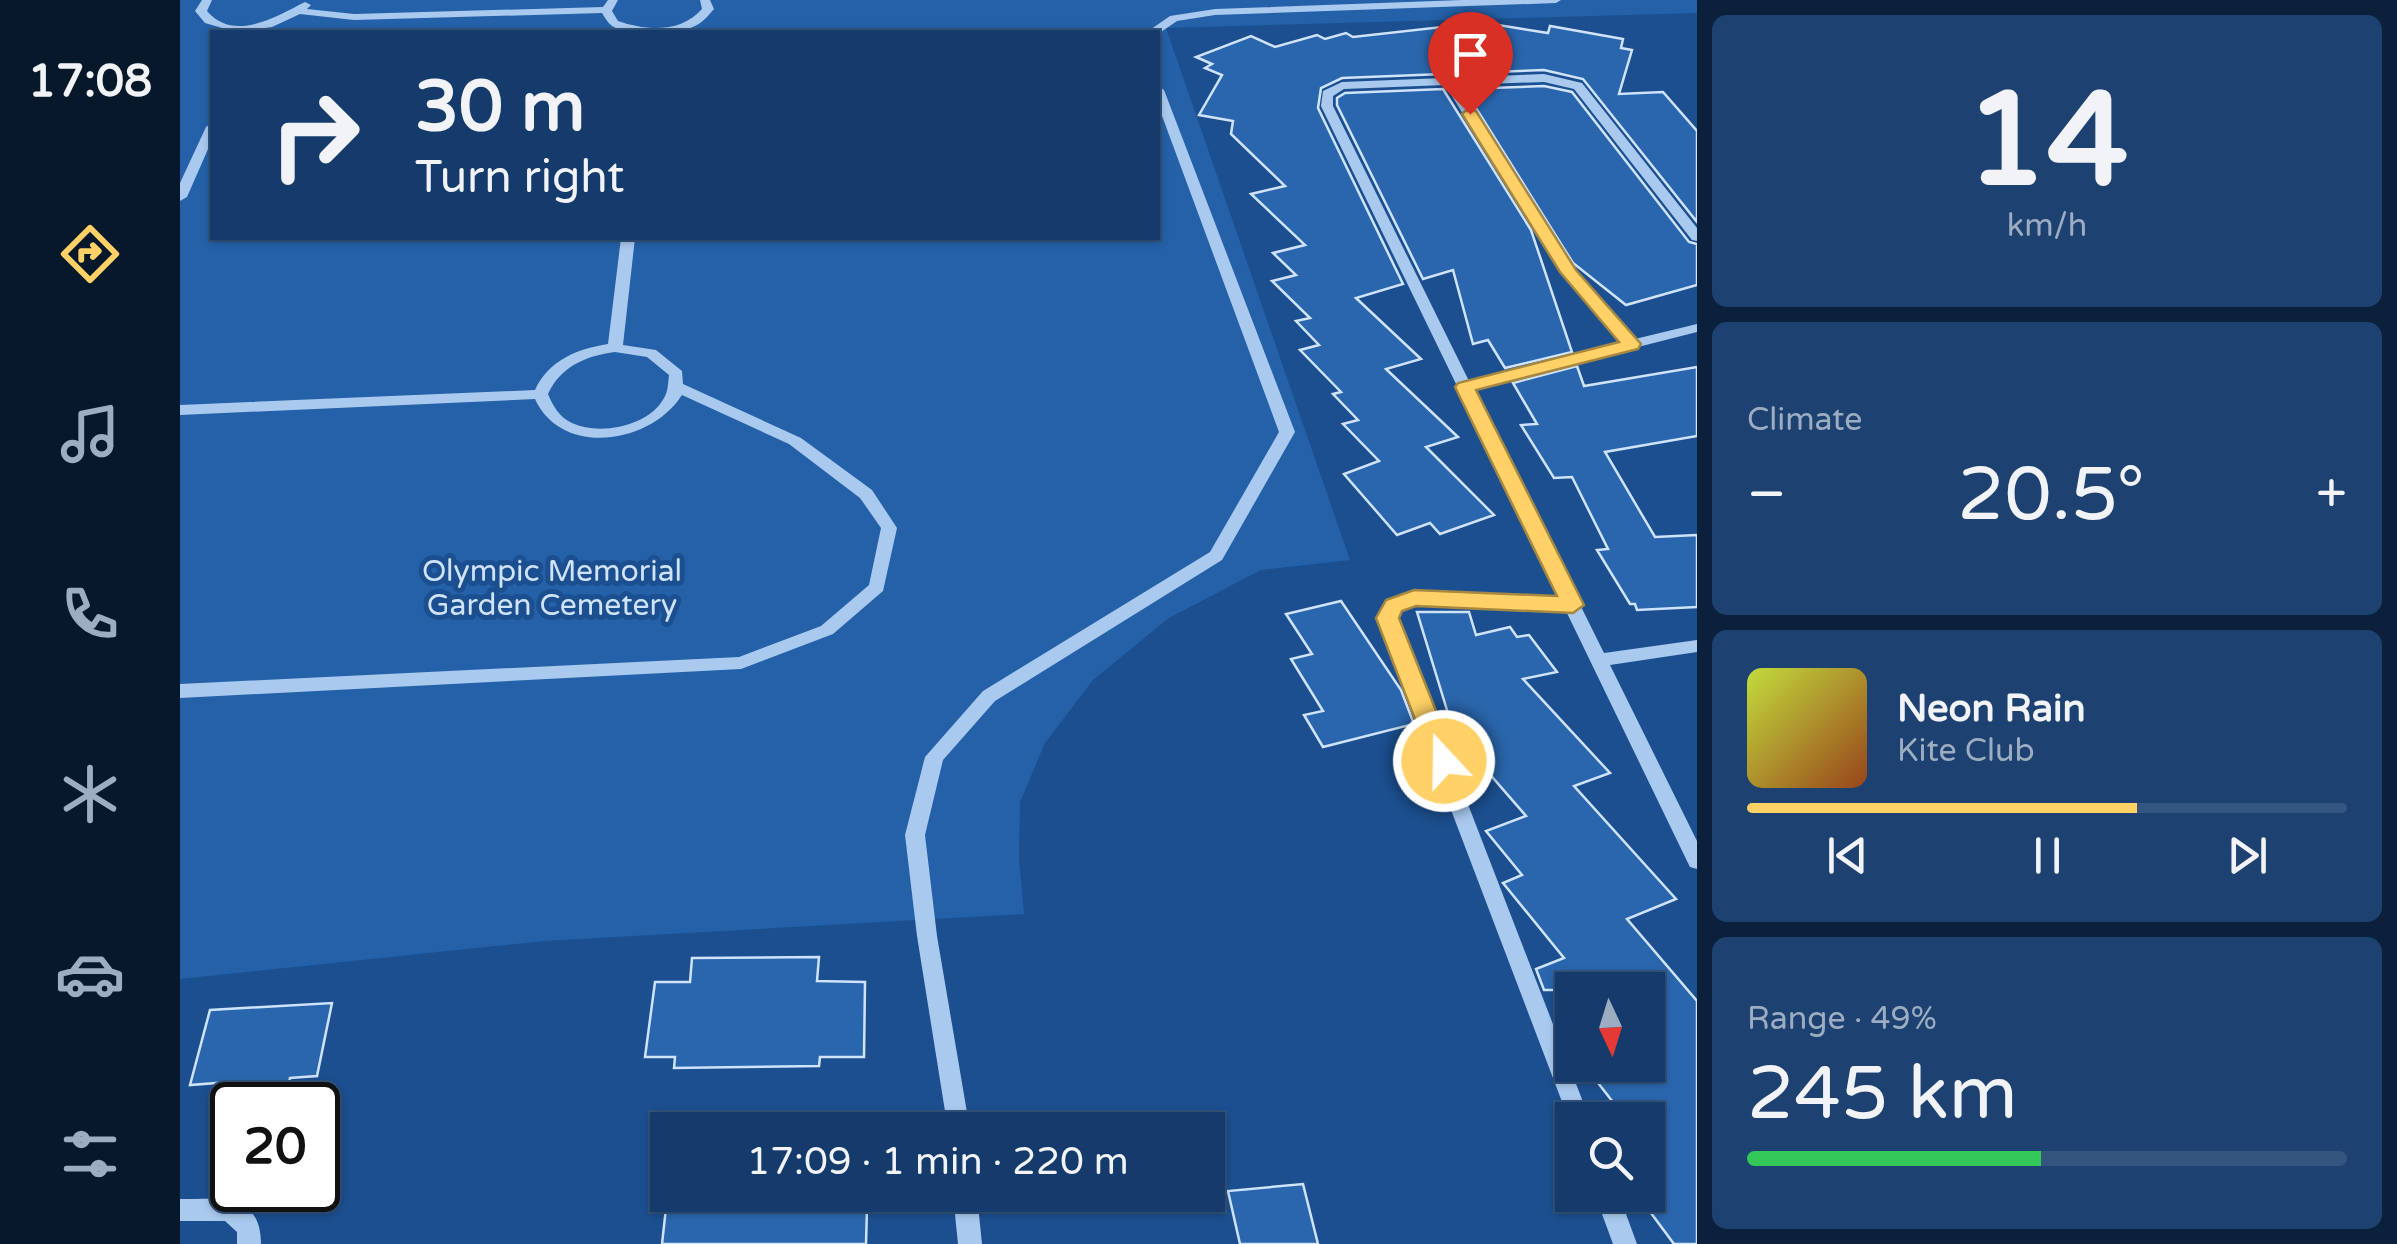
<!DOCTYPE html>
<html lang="en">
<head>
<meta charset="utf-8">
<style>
	body { margin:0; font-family:"Varela Round",sans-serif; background:#1d4271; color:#f1f3f6; height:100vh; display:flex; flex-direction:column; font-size:38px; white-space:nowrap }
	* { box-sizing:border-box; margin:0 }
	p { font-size:32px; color:#9dadc1 }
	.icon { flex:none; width:55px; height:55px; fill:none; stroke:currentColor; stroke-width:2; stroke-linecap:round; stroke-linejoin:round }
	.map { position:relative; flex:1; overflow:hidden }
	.side { display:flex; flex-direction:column; gap:15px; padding:15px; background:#0b203b; width:700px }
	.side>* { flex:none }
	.banner { position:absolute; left:30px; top:30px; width:950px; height:210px; border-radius:0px; box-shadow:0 2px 8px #0004,0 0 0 2px #33557e; background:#143b6b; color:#f1f3f6; overflow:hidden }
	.needle { width:65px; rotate:176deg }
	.tools { position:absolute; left:1375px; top:972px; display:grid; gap:20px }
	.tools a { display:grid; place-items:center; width:110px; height:110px; border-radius:0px; background:#143b6b; box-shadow:0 2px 8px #0004,0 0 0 2px #33557e; font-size:50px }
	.speed { position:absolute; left:30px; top:1082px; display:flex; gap:20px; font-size:50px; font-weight:700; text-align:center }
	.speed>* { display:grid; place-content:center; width:130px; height:130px; border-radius:50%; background:#143b6b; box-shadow:0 2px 8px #0004,0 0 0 2px #33557e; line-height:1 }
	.speed .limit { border:5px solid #111; border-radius:15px; background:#fff; color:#111 }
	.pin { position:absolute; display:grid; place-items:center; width:85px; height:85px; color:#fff; margin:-102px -42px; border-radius:50% 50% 50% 0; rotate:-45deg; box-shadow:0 0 10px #0007 }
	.pin .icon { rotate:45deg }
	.me { position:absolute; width:110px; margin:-55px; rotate:339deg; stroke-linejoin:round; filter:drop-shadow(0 0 8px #0008) }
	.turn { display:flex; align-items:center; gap:35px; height:210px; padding:0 40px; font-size:45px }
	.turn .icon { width:130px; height:130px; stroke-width:2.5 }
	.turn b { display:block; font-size:70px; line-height:85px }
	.big { font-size:75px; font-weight:600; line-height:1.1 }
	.side .card { flex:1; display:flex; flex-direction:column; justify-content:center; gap:15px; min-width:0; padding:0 35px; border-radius:15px; background:#1d4271 }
	.side .dial { align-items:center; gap:0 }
	.dial b { font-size:130px; line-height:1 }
	.song { display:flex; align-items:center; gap:30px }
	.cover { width:120px; height:120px; border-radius:15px; background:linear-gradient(135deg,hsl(70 70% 55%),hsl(20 70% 35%)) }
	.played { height:10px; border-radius:5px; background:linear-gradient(90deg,#ffd166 65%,#33557e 65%) }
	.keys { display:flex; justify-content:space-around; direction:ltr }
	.heat { display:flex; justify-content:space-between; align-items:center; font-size:55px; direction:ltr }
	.charge { height:15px; border-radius:8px; background:linear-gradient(90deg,#34c759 49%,#33557e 0) }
	.trip { position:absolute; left:470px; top:1112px; width:575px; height:100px; border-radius:0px; background:#143b6b; box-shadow:0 2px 8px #0004,0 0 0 2px #33557e; font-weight:600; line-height:100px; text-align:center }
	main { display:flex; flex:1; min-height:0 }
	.menu { display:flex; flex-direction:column; width:180px; justify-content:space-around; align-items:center; background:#08182b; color:#9dadc1 }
	.menu .icon { width:70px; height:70px }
	.menu .selected { color:#ffd166 }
	.menu b { font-size:45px; color:#f1f3f6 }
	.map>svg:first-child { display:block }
</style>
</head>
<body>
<main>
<nav class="menu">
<b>17:08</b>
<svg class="icon selected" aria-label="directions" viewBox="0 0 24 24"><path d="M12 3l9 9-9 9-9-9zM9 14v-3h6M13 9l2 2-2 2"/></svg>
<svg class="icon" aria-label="music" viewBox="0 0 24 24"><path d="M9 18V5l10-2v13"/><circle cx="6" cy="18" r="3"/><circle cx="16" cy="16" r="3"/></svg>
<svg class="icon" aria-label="phone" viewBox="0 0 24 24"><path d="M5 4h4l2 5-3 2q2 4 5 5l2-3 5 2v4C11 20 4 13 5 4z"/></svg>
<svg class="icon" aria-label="climate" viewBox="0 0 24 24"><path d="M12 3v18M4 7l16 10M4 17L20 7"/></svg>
<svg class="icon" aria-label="car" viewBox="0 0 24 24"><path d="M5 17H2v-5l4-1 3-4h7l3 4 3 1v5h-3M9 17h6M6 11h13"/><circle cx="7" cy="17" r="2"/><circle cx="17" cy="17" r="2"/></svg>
<svg class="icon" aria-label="filters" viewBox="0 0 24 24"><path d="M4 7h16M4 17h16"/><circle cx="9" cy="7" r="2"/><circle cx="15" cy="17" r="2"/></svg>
</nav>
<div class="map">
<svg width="1517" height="1244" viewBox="0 0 1517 1244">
	<rect width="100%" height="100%" fill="#1b4f8f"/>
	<path fill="#2461a8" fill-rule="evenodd" d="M0,0H1517V13L986,28L1170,560L1081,570L989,618L913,680L865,743L840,802L839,858L844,914L364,941L0,979ZM32,32H978V238H32Z"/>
	<g fill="#2a66ad" stroke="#cfe3fa" stroke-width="2.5">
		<polygon points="1318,25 1368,33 1370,26 1443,39 1441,48 1452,50 1439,94 1483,92 1517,131 1517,222 1403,79 1364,70 1162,78 1141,88 1138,108 1223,284 1176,298 1241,359 1206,369 1278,437 1246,447 1314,515 1260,534 1250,523 1217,535 1164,474 1199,461 1163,424 1178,420 1153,394 1161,392 1120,350 1139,345 1116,321 1130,318 1092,281 1116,275 1093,253 1125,245 1071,194 1105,186 1051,134 1053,121 1019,115 1042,75 1025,68 1032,64 1016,57 1071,36 1095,47 1137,35 1145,39 1166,33 1173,37 1271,26 1306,56"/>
		<polygon points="1364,86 1392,92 1509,242 1517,244 1517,285 1446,305 1393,263 1284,89"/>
		<polygon points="1263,89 1351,230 1392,352 1325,368 1308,340 1293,344 1273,270 1243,279 1157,105 1157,98 1165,93"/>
		<polygon points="1397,366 1404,386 1517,367 1517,436 1425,452 1475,537 1517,535 1517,607 1457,610 1455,604 1450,604 1417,550 1428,549 1392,477 1374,478 1341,425 1357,424 1333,383"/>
		<polygon points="1161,601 1221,690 1234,724 1143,747 1124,715 1143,711 1111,659 1132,654 1106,614"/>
		<polygon points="1237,612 1289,612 1296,635 1330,627 1337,637 1349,635 1377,672 1343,679 1430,773 1394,786 1496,899 1447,919 1517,1001 1517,1244 1494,1244 1468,1209 1468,1120 1447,1120 1404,1065 1468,1065 1468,990 1364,990 1356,969 1384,958 1323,883 1342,875 1306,831 1346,816 1274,733"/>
		<polygon points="639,957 637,981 685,982 684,1057 640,1057 639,1066 494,1068 495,1057 465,1057 475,982 510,982 512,958"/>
		<polygon points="152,1003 137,1076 110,1078 104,1105 31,1105 37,1083 10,1085 30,1010"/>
		<polygon points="1123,1184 1138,1244 1060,1244 1048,1191"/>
		<polygon points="640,1197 640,1208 687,1208 686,1244 482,1244 487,1199"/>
	</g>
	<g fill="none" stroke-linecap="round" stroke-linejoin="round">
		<g fill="#a9c9ee" fill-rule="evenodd">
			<path d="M22,0H32L27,11C54,43 97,16 125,2L131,5L127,9L174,14L423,7L428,0H438L432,11L438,21C467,31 501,33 522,9L520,0H530L534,9C528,16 523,22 515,26C496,36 452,38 432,26C428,23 425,18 422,13L174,20L120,14L92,27L56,32L25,23L15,11Z"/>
			<polygon points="1282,0 1381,0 1376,3 1035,15 997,21 978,34 967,32 990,16 1035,9"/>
			<path d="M1364,74L1402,83L1517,228V241L1512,240L1394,89L1364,82L1277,85L1394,271L1455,339L1517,324V332L1293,389L1424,653L1517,640V652L1430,665L1517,841V869L1510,867L1507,861L1386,611L1236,604L1220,610L1216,618L1410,1120H1392V1128L1198,618L1208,602L1234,592L1380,598L1141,106L1143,91L1162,82ZM1265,85L1382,273L1442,343L1289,381L1153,106V96L1164,89Z"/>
			<polygon points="978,86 984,90 1115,432 1042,560 815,701 763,760 745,835 757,936 790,1130 768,1130 737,936 725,835 745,757 803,691 1030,552 1099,432 978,105"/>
			<polygon points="32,123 32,140 7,197 0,201 0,183 26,127"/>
			<path d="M441,238H455L443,345L476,350L502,371L503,384L621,438L692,490L717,528L703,591L653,634L561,669L0,698V684L559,657L641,626L689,585L701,528L680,498L609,444L502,395C471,444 382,458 355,399L0,415V405L355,390C369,360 397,349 428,344ZM435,352L467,357L489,375C488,383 488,392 484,398C469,426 420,436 392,423C379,417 373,406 368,394C381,366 406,356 435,352Z"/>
			<polygon points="773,1195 797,1195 802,1244 778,1244"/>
			<polygon points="1415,1195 1439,1195 1457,1244 1433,1244"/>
			<path d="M0,1199C38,1199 81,1192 81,1244H57V1232L45,1221H0Z"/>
		</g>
	</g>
	<polygon fill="#ffd166" stroke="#a68842" stroke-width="2.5" points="1285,111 1296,111 1396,270 1461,344 1458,349 1296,390 1404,605 1393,613 1236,606 1222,611 1219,618 1276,761 1272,768 1255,768 1251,761 1196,618 1206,600 1234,590 1377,596 1275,387 1278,383 1439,342 1380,272 1282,114"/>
	<g text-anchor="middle" stroke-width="10" stroke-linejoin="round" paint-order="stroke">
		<g font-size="30" fill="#cfe3fa" stroke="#1b4f8f">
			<text x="372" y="581">Olympic Memorial<tspan x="372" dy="34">Garden Cemetery</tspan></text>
		</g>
	</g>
</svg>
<div class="tools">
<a><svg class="needle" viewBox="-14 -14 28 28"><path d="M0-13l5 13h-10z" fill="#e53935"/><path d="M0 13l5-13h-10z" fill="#9dadc1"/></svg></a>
<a><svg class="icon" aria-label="search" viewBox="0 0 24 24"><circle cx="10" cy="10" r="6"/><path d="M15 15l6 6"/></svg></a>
</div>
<div class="speed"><div class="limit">20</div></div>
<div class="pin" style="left:1290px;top:114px;background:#d93025"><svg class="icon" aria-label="arrive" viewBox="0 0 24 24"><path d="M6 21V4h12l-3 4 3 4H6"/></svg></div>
<svg class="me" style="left:1264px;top:761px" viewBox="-20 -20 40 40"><circle r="17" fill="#ffd166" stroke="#fff" stroke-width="3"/><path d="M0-11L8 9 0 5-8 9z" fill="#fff"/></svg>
<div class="trip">17:09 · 1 min · 220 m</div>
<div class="banner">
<div class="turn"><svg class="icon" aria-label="right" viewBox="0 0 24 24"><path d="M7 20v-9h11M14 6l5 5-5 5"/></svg><div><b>30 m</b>Turn right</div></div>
</div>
</div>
<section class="side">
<div class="card dial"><b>14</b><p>km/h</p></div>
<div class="card"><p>Climate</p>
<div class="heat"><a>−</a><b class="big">20.5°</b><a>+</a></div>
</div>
<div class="card">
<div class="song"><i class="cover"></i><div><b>Neon Rain</b><p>Kite Club</p></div></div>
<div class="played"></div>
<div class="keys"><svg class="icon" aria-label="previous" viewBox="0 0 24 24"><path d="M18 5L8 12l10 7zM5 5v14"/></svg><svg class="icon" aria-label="pause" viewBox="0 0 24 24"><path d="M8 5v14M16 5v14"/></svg><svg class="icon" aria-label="next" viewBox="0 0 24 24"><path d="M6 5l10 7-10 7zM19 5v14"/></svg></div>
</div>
<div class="card"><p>Range · 49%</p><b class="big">245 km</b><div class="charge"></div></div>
</section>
</main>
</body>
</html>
